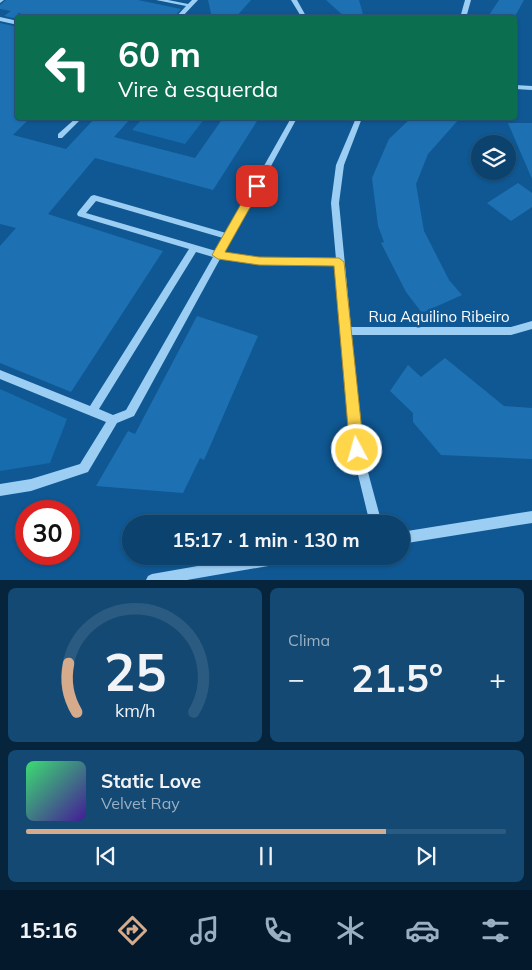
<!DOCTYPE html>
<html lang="pt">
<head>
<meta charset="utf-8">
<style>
	body { margin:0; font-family:Mulish,sans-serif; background:#144973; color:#f1f3f6; height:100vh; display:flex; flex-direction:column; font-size:19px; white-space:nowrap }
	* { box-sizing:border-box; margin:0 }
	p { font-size:16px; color:#9ab0c2 }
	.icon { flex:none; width:28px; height:28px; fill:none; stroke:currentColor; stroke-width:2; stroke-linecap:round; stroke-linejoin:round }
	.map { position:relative; height:580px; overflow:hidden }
	.details { display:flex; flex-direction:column; gap:8px; padding:8px; background:#06243c; flex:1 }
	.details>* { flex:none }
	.guide { position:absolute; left:15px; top:15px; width:502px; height:105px; border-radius:5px; box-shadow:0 1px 4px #0004,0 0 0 1px #2b5b81; background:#0b6e4f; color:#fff; overflow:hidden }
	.fabs { position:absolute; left:471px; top:135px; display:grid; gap:10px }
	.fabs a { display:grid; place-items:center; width:45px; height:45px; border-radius:50%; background:#0b426e; box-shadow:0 1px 4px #0004,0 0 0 1px #2b5b81; font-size:25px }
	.speed { position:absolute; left:15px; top:500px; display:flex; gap:10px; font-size:25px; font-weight:700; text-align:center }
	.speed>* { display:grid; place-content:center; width:65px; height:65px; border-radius:50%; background:#0b426e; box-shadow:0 1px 4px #0004,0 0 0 1px #2b5b81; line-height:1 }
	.speed .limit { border:8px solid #d22; background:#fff; color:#111 }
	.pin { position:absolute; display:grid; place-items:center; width:42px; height:42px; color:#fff; margin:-21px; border-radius:10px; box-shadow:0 2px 8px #0006 }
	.me { position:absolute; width:55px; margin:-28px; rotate:354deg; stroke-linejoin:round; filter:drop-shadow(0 0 4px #0008) }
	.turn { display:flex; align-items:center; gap:18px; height:105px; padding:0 20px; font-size:22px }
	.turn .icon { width:65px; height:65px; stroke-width:2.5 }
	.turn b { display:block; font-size:35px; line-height:42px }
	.big { font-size:38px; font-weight:700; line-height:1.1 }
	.details .tile { flex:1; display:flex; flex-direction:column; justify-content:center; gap:8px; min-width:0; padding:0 18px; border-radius:8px; background:#144973 }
	.details .dial { align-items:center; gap:0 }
	.dial svg { height:130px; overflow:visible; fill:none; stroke:#2b5b81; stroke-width:7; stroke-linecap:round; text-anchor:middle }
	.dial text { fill:#f1f3f6; stroke:none }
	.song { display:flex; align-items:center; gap:15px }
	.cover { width:60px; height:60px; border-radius:8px; background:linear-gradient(135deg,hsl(140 70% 55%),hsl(260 70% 35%)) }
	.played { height:5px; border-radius:2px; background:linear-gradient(90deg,#d6ab8b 75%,#2b5b81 75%) }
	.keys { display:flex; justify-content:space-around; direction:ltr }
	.heat { display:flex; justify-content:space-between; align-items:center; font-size:28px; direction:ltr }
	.details .tiles { flex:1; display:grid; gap:8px; grid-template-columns:1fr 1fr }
	.tile:last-child { grid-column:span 2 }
	.trip { position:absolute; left:122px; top:515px; width:288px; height:50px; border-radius:25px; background:#0b426e; box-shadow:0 1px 4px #0004,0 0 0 1px #2b5b81; font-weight:700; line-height:50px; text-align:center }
	.menu { display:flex; height:80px; justify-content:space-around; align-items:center; background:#041a2c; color:#9ab0c2 }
	.menu .icon { width:35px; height:35px }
	.menu .on { color:#d6ab8b }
	.menu b { font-size:22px; color:#f1f3f6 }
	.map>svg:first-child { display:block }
</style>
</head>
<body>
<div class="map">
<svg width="532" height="580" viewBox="0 0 532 580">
	<rect width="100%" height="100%" fill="#0f5893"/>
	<g fill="#176cad">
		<polygon points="143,118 205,118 185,144 132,130"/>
		<polygon points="0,389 67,419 50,463 0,471"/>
	</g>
	<g fill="#1d71b2">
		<polygon points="6,0 138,0 181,9 173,18 40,18 18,13 18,19 4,16 11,11 0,9 0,5"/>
		<polygon points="208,0 251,0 235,18 212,18"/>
		<polygon points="326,0 359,0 364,18 346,18"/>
		<polygon points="499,0 524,0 514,18 487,18"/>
		<polygon points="0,23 18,27 18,118 30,118 13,135 66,149 95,118 131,118 114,137 195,158 223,118 259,118 213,190 95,158 48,214 163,251 71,392 0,363 0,246 16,228 0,224"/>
		<polygon points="411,118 460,118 428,154 416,184 424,231 449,280 462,295 422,313 406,292 381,243 384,242 378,226 372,178 389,139"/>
		<polygon points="508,123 532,123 532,179"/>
		<polygon points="518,183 532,193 532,207 511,221 487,203"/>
		<polygon points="197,316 258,336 204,460 200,458 183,493 96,486 128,431 135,434"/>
		<polygon points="445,358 504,406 532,408 532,459 441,455 413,422 413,413 390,391 408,365 421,377"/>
	</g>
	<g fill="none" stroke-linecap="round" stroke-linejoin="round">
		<g fill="#9ccef4" fill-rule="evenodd">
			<polygon points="0,0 4,0 0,3"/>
			<polygon points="156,0 168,0 188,4 192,0 198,0 181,18 175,18 186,6"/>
			<polygon points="291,0 297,0 307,18 302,18"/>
			<polygon points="465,0 471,0 466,18 460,18"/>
			<polygon points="0,17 18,21 18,25 0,21"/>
			<polygon points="515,85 532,86 532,90 515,89"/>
			<polygon points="76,118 82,118 62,138 58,138 58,134"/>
			<path d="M291,118H297L224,253L259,258L336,259L331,203L336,165L356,118H362L344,165L339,203L351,327H511L532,321V329L511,335H351L362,450L382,524H370L352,450L342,334L340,331L342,329L336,265L259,264L220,259L134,416L117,423L88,472L31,491L0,496V484L31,479L80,464L106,422L0,379V370L90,406L189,249L78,216L77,214L78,212L91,196L94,195L226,233ZM96,201L223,238L216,251L86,213ZM196,252L213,257L126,410L113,415L99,409Z"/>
			<polygon points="532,511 532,523 401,544 401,532"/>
			<polygon points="255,556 297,556 295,560 291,562 187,580 146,580 148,576 152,574"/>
		</g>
	</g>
	<polygon fill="#ffd54a" stroke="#a68a30" points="257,182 262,186 225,252 259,257 339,258 344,262 364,450 362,455 357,457 352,455 350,450 334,266 259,265 218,259 212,255 253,183"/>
	<g text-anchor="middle" stroke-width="5" stroke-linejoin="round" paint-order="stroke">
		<g font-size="15" fill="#fff" stroke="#0f5893">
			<text x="439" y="322">Rua Aquilino Ribeiro</text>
		</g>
	</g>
</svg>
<div class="fabs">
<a><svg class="icon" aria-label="layers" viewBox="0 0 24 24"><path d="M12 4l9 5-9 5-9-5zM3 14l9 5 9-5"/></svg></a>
</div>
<div class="speed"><div class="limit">30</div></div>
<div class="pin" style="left:257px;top:186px;background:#d93025"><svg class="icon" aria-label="arrive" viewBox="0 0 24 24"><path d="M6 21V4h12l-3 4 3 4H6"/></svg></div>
<svg class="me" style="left:357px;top:450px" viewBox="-20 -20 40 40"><circle r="17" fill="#ffd54a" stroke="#fff" stroke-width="3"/><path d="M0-11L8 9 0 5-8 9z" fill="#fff"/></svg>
<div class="trip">15:17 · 1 min · 130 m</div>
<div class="guide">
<div class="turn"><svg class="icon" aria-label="left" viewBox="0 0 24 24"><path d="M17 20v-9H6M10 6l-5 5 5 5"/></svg><div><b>60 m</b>Vire à esquerda</div></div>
</div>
</div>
<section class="details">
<div class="tiles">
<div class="tile dial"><svg viewBox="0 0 100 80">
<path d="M14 69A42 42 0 1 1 86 69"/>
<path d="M14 69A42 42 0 0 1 9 39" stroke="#d6ab8b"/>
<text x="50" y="56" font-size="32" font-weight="700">25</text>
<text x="50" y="72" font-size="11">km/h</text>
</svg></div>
<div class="tile"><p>Clima</p>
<div class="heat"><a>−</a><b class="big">21.5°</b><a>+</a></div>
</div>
<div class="tile">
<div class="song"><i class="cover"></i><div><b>Static Love</b><p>Velvet Ray</p></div></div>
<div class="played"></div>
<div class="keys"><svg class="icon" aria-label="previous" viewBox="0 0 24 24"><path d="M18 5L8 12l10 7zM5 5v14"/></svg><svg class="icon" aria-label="pause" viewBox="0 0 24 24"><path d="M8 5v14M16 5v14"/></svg><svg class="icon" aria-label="next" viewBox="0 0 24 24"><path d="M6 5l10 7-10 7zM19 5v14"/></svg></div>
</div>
</div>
</section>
<nav class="menu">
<b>15:16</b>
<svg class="icon on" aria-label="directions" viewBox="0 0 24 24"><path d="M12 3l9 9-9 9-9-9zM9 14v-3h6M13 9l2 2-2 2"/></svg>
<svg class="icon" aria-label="music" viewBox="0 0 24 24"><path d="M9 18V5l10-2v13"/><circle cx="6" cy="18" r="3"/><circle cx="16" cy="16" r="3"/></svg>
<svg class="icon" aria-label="phone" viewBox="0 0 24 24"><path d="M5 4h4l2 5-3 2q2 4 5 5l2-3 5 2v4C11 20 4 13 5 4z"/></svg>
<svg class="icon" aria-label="climate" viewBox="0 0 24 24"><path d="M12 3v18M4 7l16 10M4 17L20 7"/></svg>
<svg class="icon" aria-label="car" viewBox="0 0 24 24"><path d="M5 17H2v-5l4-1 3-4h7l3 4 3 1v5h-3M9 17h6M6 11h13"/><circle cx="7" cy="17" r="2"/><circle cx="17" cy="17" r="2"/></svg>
<svg class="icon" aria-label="filters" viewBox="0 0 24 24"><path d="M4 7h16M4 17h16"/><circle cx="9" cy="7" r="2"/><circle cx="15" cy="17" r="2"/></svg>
</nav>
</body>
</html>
